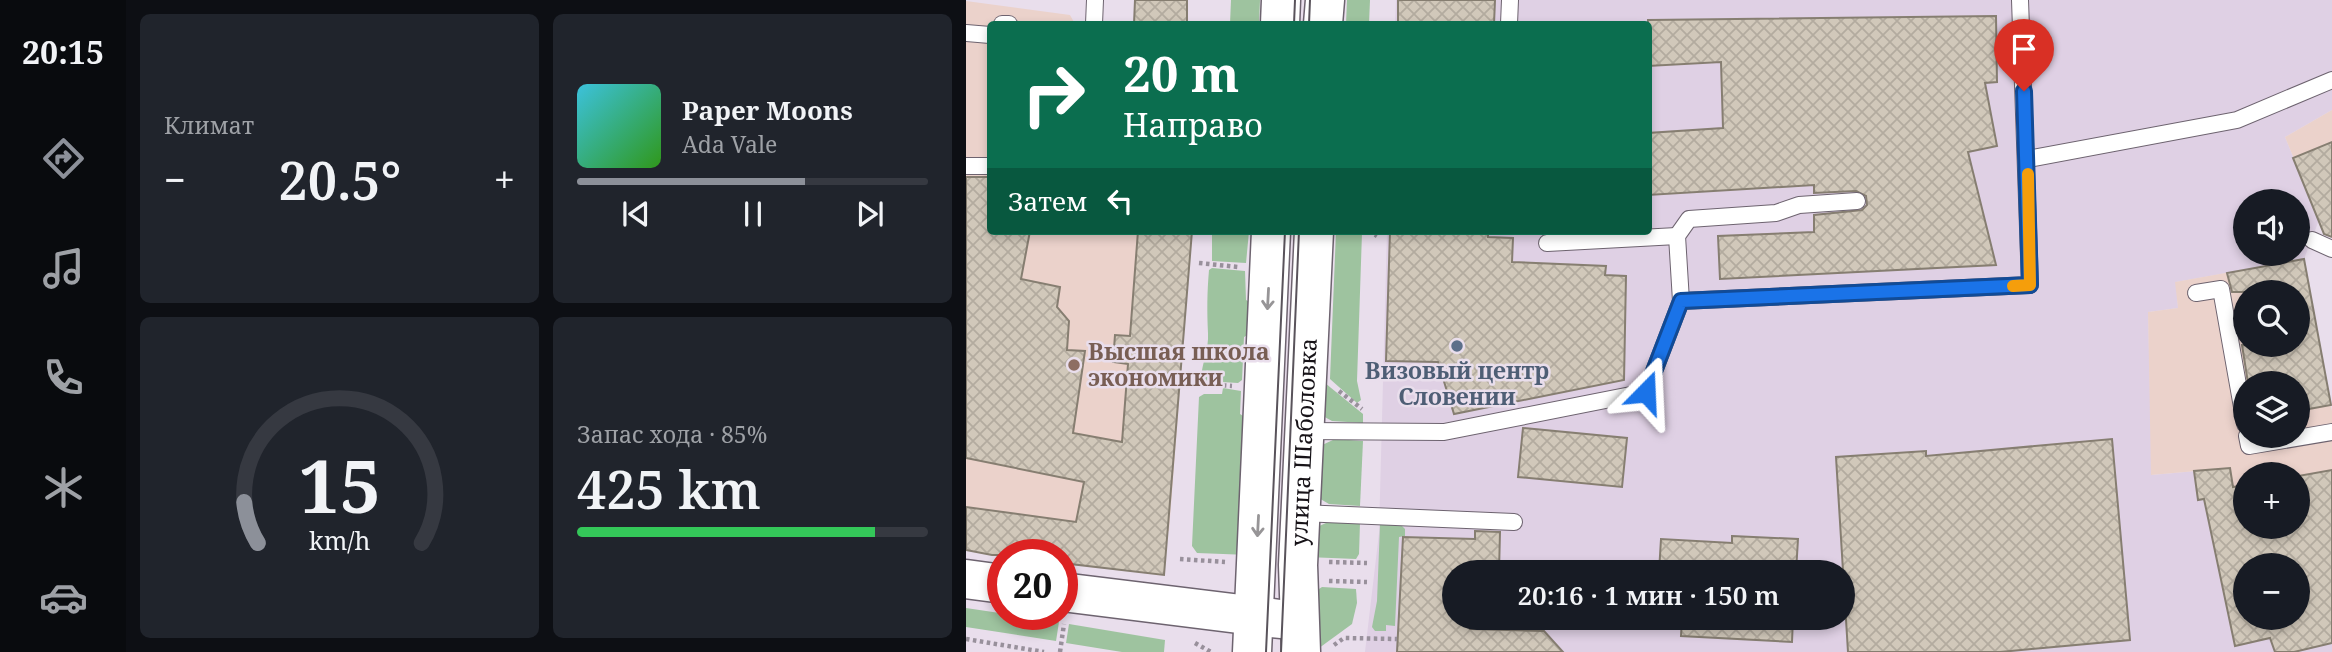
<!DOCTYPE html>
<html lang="ru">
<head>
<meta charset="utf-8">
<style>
	body { margin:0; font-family:"Noto Serif",serif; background:#20242c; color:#f1f3f6; height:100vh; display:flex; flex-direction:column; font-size:26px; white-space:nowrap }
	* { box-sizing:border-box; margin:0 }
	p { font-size:23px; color:#9ea1a6 }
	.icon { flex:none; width:38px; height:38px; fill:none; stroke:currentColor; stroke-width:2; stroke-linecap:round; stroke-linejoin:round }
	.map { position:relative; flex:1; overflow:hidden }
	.side { display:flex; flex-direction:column; gap:14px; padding:14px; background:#0d0f14; width:840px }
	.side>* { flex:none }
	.guide { position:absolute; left:21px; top:21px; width:665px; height:214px; border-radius:7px; box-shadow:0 4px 10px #0003; background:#0b6e4f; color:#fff; overflow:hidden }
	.tools { position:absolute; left:1267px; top:189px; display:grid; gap:14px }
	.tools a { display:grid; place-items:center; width:77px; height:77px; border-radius:50%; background:#171b24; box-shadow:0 4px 10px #0003; font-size:35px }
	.speed { position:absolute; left:21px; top:539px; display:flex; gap:14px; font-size:35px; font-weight:700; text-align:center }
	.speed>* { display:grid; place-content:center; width:91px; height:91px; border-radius:50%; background:#171b24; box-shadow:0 4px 10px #0003; line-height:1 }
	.speed .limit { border:10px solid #d22; background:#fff; color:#111 }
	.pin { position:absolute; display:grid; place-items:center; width:60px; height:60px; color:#fff; margin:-72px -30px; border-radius:50% 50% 50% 0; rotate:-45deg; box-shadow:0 0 7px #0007 }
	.pin .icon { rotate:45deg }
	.me { position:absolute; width:77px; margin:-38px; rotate:21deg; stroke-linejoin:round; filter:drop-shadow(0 0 5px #0008) }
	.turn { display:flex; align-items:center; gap:24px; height:147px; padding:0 21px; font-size:32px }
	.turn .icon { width:91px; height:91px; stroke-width:2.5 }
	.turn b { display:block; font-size:49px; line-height:60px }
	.then { display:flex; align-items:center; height:66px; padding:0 21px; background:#0003; gap:14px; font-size:26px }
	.big { font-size:52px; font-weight:600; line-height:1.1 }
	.side .tile { flex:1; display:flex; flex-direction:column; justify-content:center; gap:10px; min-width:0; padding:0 24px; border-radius:10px; background:#20242c }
	.side .dial { align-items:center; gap:0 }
	.dial svg { height:182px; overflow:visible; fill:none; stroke:#363941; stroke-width:7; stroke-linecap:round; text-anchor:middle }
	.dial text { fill:#f1f3f6; stroke:none }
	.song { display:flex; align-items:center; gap:21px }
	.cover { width:84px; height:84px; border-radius:10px; background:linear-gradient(135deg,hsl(190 70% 55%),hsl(110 70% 35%)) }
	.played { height:7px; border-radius:4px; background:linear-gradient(90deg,#8c9099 65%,#363941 65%) }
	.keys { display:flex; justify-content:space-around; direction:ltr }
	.heat { display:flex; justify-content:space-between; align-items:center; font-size:38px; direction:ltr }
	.charge { height:10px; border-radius:5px; background:linear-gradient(90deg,#34c759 85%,#363941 0) }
	.side .tiles { flex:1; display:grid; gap:14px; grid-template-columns:repeat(2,1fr) }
	.trip { position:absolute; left:476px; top:560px; width:413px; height:70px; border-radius:35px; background:#171b24; box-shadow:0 4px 10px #0003; font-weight:600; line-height:70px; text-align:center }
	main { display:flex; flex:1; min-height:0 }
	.dock { display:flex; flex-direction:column; width:126px; justify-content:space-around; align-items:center; background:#090b0e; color:#9ea1a6 }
	.dock .icon { width:49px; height:49px }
	.dock .current { color:#8c9099 }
	.dock b { font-size:32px; color:#f1f3f6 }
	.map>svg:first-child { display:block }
</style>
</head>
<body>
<main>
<nav class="dock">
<b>20:15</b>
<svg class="icon current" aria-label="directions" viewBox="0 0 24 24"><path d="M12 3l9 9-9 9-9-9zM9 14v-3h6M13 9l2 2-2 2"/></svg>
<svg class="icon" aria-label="music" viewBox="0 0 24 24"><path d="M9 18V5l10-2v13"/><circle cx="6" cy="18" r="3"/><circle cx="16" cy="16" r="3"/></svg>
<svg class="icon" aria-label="phone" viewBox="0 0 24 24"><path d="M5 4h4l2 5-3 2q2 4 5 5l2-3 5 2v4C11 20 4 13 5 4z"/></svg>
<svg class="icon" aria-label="climate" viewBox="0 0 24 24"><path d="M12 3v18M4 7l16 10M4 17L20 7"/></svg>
<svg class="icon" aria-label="car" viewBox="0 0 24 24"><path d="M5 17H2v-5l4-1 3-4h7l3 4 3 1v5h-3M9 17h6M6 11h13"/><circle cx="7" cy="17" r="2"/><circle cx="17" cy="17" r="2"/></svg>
</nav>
<section class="side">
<div class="tiles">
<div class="tile"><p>Климат</p>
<div class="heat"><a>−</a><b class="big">20.5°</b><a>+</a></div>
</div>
<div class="tile">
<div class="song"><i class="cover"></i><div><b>Paper Moons</b><p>Ada Vale</p></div></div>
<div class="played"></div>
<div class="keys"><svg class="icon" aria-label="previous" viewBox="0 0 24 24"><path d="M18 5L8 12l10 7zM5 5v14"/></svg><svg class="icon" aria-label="pause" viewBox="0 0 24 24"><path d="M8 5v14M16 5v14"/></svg><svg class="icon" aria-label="next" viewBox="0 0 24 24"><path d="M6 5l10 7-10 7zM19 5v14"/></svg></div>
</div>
<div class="tile dial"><svg viewBox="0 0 100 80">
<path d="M14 69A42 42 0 1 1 86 69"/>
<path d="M14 69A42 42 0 0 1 8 51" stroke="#8c9099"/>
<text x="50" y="56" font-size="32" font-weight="700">15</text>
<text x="50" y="72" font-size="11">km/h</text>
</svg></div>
<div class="tile"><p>Запас хода · 85%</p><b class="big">425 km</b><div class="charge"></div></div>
</div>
</section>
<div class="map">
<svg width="1366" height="652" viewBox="0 0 1366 652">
	<defs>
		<pattern id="building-cross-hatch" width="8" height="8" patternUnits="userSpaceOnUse" patternTransform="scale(1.75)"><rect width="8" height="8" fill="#d1c8ba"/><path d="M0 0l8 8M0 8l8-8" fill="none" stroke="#b3ab9f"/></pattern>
	</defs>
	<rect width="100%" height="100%" fill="#e9deec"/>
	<path fill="#dfd0e4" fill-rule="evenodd" d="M430,0H1366V110L1319,137L1353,220L1338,259L1210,282L1212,308L1182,312L1186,475L1264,468L1267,487L1279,485V527H1332V476L1366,470V652H399L413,533L421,231H682V24H429ZM1279,201H1332V254H1279ZM1279,565H1332V618H1279ZM488,572H877V618H488Z"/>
	<g fill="#ebd2cb" fill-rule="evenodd">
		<polygon points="0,1 104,15 109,24 24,24 24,231 226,231 203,531 134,521 137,526 132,568 96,563 96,555 37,557 0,550"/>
		<polygon points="1366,110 1366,215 1353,220 1319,137"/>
		<path d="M1338,259L1366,411V470L1332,476L1279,474V485L1267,487L1264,468L1185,475L1182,312L1212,308L1209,282ZM1279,292H1332V345H1279ZM1279,383H1332V436H1279Z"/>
	</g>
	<g fill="#9ec39f">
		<polygon points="265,0 294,0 293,24 264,24"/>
		<polygon points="381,0 404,0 403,24 380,24"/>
		<polygon points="246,231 283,231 280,263 246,261"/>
		<polygon points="370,231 396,233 391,381 395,400 391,403 364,379"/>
		<path d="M246,268L279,271L280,300L292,307L290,330L278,337L276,380L272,383L239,381L235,378C236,363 243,349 242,333C241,311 241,293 243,270Z"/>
		<polygon points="359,383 397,414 397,423 366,421 355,415"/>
		<polygon points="257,388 275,391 274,414 288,423 283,555 231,553 226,546 233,397 238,394 256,394"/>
		<polygon points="369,439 397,441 394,506 363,504 351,497 352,447"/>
		<polygon points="360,523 394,523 393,554 390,559 341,557 351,527"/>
		<polygon points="414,525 435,525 439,529 439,536 433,537 429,626 420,625 420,631 409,631 406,627 411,601"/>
		<polygon points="356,587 390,589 391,603 386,624 349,651 344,595"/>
		<polygon points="0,608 93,622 90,641 0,627"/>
		<polygon points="103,624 199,640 198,652 156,652 100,643"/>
	</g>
	<g fill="url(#building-cross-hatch)" stroke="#867e71" stroke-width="2" fill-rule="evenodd">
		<polygon points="169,0 221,0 221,24 168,24"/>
		<polygon points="432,0 529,0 528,24 432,24"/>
		<polygon points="1030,16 1031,82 1019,83 1031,146 1002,152 1030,265 754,279 752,236 848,232 848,215 896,210 901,205 900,196 890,191 848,193 848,185 682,195 682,133 757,128 755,62 682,66 682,20"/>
		<polygon points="1366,142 1366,237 1358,234 1327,158"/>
		<polygon points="24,177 24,231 64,231 55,279 94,287 91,307 103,321 101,350 119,351 107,433 156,442 162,364 147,362 149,335 164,336 172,231 226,231 198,575 96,563 96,555 26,555 0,550 0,507 110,522 118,482 0,458 0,177"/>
		<polygon points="424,231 522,231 522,237 547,238 546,262 640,266 639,275 660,276 658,380 488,414 472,362 420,361"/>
		<polygon points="1338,259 1365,405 1332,411 1332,383 1282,383 1276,345 1332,345 1332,292 1266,292 1261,273"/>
		<polygon points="557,428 661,438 656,487 552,477"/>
		<polygon points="1146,439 1164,640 1034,652 882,652 870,457 960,451 960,456"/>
		<path d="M1264,468L1267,487L1279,485V527H1332V476L1366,470V643L1328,652H1309L1304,638L1269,646L1238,499L1232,500L1228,471ZM1279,565H1332V618H1279Z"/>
		<polygon points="509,531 534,532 533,572 488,572 488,618 504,618 504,629 578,631 597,652 431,652 437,537 509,539"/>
		<polygon points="766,536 832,539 830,572 693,572 695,539 766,543"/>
		<polygon points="716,618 827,618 826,642 715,636"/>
	</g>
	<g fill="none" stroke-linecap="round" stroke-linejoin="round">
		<g stroke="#6d636f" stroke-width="18">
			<g id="lane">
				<polyline points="36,24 43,24"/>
				<polyline points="128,24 129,0"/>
				<polyline points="543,24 544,0"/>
				<polyline points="0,33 24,35"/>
				<polyline points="1062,159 1271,120 1366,80"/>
				<polyline points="0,166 24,166"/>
				<polyline points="1346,240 1366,249"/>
				<polyline points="581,243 711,236"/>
				<polyline points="1230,293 1255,289 1279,424"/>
				<polyline points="715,301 711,236 723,219 810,213 833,205 891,201"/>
				<polyline points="339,431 478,432 680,392 715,301 1064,285 1054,0"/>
				<polyline points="1281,436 1283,446 1366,432"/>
				<polyline points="335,513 548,522"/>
			</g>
		</g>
		<g stroke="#6d636f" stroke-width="41">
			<g id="secondary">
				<polyline points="314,24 315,0"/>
				<polyline points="357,24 359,0"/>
				<polyline points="0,579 37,584"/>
				<polyline points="96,592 314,619"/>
				<polyline points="286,652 305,231"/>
				<path id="s1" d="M335,652L332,565L348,231"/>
			</g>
		</g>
		<g stroke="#98909b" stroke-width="4.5" stroke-dasharray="3.5 3.5" stroke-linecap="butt">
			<polyline points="403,231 411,236"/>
			<polyline points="233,263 272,267"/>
			<polyline points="222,383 266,386"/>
			<polyline points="373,391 396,409"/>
			<polyline points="214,559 259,562"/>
			<polyline points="363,562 401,563"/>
			<polyline points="363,581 401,582"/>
			<polyline points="0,639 78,652"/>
			<polyline points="229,643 245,652"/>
			<polyline points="368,645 378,638 431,639"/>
			<polyline points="94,652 98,624"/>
		</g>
		<use href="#lane" stroke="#fff" stroke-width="16"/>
		<use href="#secondary" stroke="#fff" stroke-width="38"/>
		<g stroke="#59535b" stroke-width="2">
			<polyline points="328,24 329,0"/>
			<polyline points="343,24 344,0"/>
			<polyline points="300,652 319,231"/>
			<polyline points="315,652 333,231"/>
		</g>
	</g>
	<defs><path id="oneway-shaft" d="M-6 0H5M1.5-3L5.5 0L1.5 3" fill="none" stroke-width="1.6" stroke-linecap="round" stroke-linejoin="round" transform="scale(1.75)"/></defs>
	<g stroke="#979597">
		<use href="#oneway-shaft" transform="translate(302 299) rotate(93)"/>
		<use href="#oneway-shaft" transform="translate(292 526) rotate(93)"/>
	</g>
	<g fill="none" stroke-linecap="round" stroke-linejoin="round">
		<g stroke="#114b97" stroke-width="18">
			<polyline id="route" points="680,392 715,301 1064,285 1058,91"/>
		</g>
		<use href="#route" stroke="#1a73e8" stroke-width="12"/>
		<polyline stroke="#f59e0b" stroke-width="12" points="1047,286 1064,285 1062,174"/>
	</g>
	<circle fill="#5c6f8a" stroke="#e9deec" stroke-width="2.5" cx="491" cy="346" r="7"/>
	<circle fill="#8d6e63" stroke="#e9deec" stroke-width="2.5" cx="108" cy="365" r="7"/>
	<g text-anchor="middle" stroke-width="5" stroke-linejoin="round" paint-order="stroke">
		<g font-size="23" font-weight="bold" fill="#785e54" stroke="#e9deec" text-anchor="start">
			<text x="122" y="360">Высшая школа<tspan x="122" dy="26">экономики</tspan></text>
		</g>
		<g font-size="23" font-weight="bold" fill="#4e5e75" stroke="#e9deec">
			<text x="491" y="379">Визовый центр<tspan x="491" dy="26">Словении</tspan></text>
		</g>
		<g font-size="23" fill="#171318" stroke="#e9deec">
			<text dy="8" stroke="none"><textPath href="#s1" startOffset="210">улица Шаболовка</textPath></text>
		</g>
	</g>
</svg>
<div class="tools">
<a><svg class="icon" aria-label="sound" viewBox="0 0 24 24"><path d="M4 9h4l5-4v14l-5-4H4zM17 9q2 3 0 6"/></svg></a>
<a><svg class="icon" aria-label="search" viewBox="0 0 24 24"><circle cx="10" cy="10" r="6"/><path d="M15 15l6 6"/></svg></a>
<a><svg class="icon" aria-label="layers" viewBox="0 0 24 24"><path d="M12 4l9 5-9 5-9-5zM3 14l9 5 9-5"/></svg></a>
<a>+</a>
<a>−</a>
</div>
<div class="speed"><div class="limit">20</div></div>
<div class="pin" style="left:1058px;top:91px;background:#d93025"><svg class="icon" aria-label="arrive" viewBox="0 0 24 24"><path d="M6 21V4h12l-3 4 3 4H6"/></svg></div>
<svg class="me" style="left:680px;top:392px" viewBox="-20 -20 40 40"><path d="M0-17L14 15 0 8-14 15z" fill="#1a73e8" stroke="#fff" stroke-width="4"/></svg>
<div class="trip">20:16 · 1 мин · 150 m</div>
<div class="guide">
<div class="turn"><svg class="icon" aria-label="right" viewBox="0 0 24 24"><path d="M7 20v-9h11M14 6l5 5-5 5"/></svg><div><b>20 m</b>Направо</div></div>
<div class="then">Затем<svg class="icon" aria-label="left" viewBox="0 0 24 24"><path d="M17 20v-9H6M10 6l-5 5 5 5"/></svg></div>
</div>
</div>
</main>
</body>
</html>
